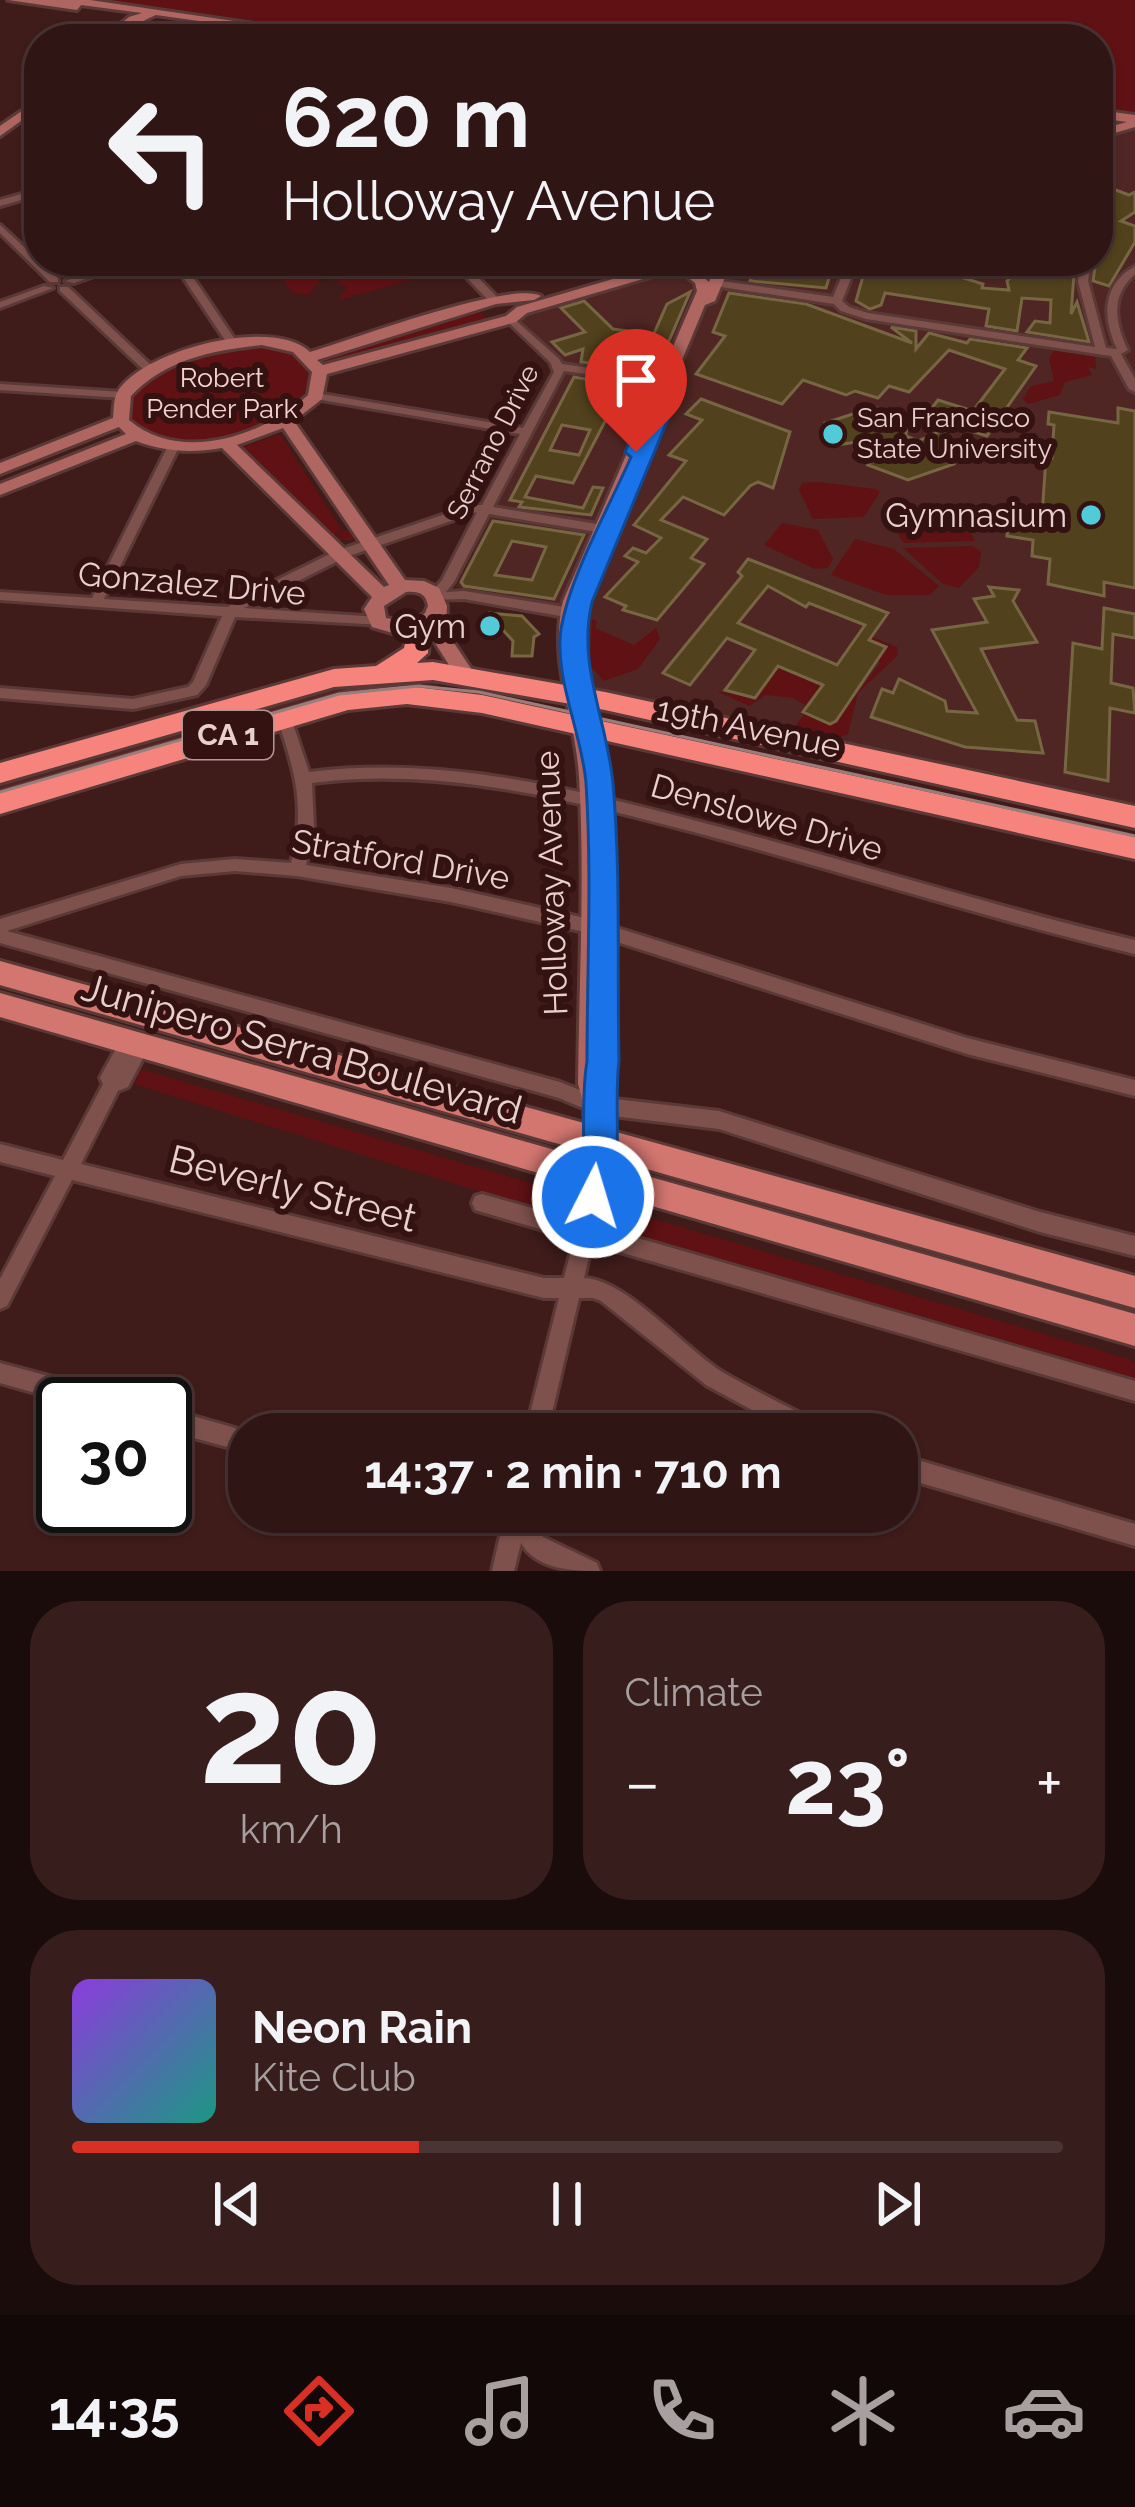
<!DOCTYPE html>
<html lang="en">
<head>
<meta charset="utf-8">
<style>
	body { margin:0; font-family:Raleway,sans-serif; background:#371e1d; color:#f1f3f6; height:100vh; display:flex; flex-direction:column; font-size:45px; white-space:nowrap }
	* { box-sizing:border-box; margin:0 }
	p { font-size:39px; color:#a79fa0 }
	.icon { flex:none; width:66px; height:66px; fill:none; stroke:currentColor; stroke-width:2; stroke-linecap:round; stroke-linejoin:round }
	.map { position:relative; height:1571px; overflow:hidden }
	.panel { display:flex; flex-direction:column; gap:30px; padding:30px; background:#1a0c0b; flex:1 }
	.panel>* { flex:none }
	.guide { position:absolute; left:24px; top:24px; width:1089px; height:252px; border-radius:48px; box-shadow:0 3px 9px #0004,0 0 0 3px #4a3434; background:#2f1514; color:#f1f3f6; overflow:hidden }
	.speed { position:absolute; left:36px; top:1377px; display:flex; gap:24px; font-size:60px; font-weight:700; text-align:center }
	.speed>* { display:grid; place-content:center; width:156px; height:156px; border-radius:50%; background:#2f1514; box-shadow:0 3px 9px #0004,0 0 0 3px #4a3434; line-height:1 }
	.speed .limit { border:6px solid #111; border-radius:18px; background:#fff; color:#111 }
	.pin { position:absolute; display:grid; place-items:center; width:102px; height:102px; color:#fff; margin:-123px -51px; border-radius:50% 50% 50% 0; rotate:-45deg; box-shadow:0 0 12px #0007 }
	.pin .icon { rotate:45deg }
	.me { position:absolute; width:132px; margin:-66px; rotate:5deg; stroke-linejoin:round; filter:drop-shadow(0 0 9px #0008) }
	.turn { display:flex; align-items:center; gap:42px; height:252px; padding:0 60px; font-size:54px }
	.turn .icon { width:156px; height:156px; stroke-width:2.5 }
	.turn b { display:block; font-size:84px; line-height:102px }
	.big { font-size:90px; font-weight:700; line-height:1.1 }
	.panel .widget { flex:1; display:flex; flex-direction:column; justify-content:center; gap:18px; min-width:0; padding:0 42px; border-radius:48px; background:#371e1d }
	.panel .dial { align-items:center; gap:0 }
	.dial b { font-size:156px; line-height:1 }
	.song { display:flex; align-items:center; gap:36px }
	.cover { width:144px; height:144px; border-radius:18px; background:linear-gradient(135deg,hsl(270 70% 55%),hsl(170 70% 35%)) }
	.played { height:12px; border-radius:6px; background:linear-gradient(90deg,#d93025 35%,#4a3434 35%) }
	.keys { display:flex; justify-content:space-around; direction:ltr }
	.heat { display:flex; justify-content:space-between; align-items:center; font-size:66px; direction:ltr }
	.panel .tiles { flex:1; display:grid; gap:30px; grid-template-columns:1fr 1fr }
	.widget:last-child { grid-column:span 2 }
	.trip { position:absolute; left:228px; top:1413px; width:690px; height:120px; border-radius:48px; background:#2f1514; box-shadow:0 3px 9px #0004,0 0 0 3px #4a3434; font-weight:700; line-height:120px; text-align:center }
	.tab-bar { display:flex; height:192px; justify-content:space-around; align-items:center; background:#130808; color:#a79fa0 }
	.tab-bar .icon { width:84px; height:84px }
	.tab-bar .active { color:#d93025 }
	.tab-bar b { font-size:54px; color:#f1f3f6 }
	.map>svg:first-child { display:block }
</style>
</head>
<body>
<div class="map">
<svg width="1135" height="1571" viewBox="0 0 1135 1571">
	<rect width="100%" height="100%" fill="#3f1c1a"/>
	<g fill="#4f2623">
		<polygon points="1098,123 1135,129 1135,805 596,688 585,660 589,610 554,608 456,587 561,374 556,360 518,322 527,309 663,265 658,261 1098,261"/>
		<polygon points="440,678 436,690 421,689 0,796 0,782 342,683"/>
	</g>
	<g fill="#601113">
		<polygon points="75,0 1135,0 1135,116 1098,111 1098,39 381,39"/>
		<polygon points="269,261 328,261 324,274 331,261 356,261 331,281 321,279 308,295 293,293"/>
		<polygon points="364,261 452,261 428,268 411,280 338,300 347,287 336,282"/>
		<polygon points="479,311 487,319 327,365 320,356"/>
		<path d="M269,345L292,350L314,368L309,397C264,431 176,467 130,419L129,397C168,362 216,346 269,345Z"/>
		<polygon points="1056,348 1095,351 1096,369 1088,367 1092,375 1065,382 1060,395 1028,404 1023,399 1031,386 1054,381 1049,358"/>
		<polygon points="280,434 342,530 356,533 354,540 337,540 340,529 333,539 239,448"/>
		<polygon points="817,482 876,489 880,492 864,517 813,519 799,490 802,483"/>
		<polygon points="965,522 975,541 904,543 890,523"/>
		<polygon points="782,523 818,530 833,559 828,568 815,569 764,545"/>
		<polygon points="855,539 894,549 939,586 930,595 886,595 831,575"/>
		<polygon points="973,546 981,552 979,567 959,588 943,584 903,548"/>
		<polygon points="592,619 597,621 595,628 634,645 656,628 660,639 638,669 604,681 590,665"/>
		<polygon points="855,630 897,647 898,655 858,693 848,734 838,738 800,729 797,724 805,713 829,724 837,720 880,663 877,660 885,647"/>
		<polygon points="779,666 823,685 807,706 793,698 766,695 749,706 717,691 755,698"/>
		<polygon points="141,1069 565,1193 555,1215 134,1084"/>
		<polygon points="630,1212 1129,1359 1135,1362 1135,1379 629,1234"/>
	</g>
	<g fill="#51411d" stroke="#776643" stroke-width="3" fill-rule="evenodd">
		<polygon points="1113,189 1129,195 1135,192 1135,212 1121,221 1135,226 1135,242 1109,286 1093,281 1098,246 1110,227 1098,222 1098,204"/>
		<polygon points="740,261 827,269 825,277 829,278 826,288 750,281 752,276 735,273"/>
		<polygon points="909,261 983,284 982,288 1009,290 1007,281 1014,274 1000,270 1007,261 1052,274 1053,261 1075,261 1071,314 1077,302 1089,342 1027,332 1035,321 1050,323 1051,300 1022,298 1017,331 986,326 989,309 885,293 881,305 870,309 856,301 867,262"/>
		<polygon points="690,292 656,371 581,362 583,349 565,355 552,342 585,332 561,308 584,301 613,329 628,331 617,360 645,365 658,339 652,338 667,304"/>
		<polygon points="729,293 806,304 912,343 891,327 916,331 916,349 929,333 967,343 970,339 1027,348 1018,360 1036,366 987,436 925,417 938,400 973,411 1005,369 949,350 909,392 889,386 878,398 855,391 846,395 803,380 782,404 696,374 725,336 713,332"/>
		<path d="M574,377L648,390L638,413L627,411L635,392L612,389L602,407L612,408L573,483L536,476L525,497L583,508L593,487L603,488L591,515L519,507L522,502L510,500ZM562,425L590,430L579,455L550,450Z"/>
		<polygon points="701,399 790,432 773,488 758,482 750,486 724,515 683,497 661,520 707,539 691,558 704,564 657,620 623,610 626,606 605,597 638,562 625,556 633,548 646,553 661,538 634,525 686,461 669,455 702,420 686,414"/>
		<polygon points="874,407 907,419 906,436 918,441 945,429 954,464 908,480 868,465 872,460 870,448 856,442 831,446 825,423"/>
		<polygon points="1118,408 1135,411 1135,588 1104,582 1104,596 1048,584 1050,559 1032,556 1033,540 1007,536 1008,525 1041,531 1046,457 1052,458 1054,425 1048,424 1049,412 1118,423"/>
		<path d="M493,521L584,535L554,599L464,586L461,582ZM512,541L546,547L532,580L495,575Z"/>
		<path d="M748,559L888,613L869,640L886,647L836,721L830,724L803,712L823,685L778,666L755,698L725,690L755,650L727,638L690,685L663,673L742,576L738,572ZM768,586L806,607L809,603L865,625L837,665L738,623Z"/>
		<polygon points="989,587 1019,590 1013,601 1037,642 981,649 1017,720 1035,721 1043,753 965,747 871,717 882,689 893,693 899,679 945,701 947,711 977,713 932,630 987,622 974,599 994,596"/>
		<polygon points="1104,608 1135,614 1135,638 1113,634 1111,683 1133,688 1135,713 1110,708 1108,781 1065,772 1073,643 1102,649"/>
		<polygon points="489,613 522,616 539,634 534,637 532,656 512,656 513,641 503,630 483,626"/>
	</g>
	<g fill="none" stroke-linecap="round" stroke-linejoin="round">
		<g stroke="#5a3937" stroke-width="6">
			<g id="street">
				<polygon points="39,189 39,195 0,206 0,200"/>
				<polygon points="0,225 58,278 58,282 50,282 0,233"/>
				<polygon points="122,261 137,261 74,283 65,281"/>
				<polygon points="172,261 182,261 238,344 237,346 229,346"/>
				<polygon points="451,261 462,261 498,298 498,302 490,302"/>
				<path d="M848,261H858L842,301L849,307L868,313L1095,347L1078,281L1081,261H1091L1088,281L1106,348L1117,349C1102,317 1102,285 1135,266V274C1110,296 1115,323 1128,350L1121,354L1135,379V392L1129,389L1111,356L866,319L841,311L834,304L715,286L710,283L715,280L833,297Z"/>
				<polygon points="44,286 53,288 0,308 0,302"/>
				<polygon points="60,287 68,287 155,369 155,373 147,373 60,291"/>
				<polygon points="511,316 559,359 562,364 673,380 679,383 673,386 564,371 493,507 603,525 609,529 603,533 489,514 454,582 446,592 464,591 577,609 582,611 584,614 582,617 577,619 464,599 429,600 427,597 442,580 477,512 346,557 244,608 379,617 384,619 386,622 384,625 235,617 206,685 197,695 133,709 0,698 0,688 133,699 188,687 193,682 222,616 0,600 0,592 92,598 169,444 177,444 179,447 104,599 228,607 238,599 336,551 472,505 482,505 520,434 316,399 310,396 316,393 523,428 554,372 550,362 507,321 507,317"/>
				<polygon points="0,384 123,392 129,395 123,398 0,390"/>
				<path d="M284,713L291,718L309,772C443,755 576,789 704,823C848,860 990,906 1135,940V954C989,919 846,873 701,834C575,801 443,766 312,783L314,828L306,865L451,888L589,919L967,1038L1135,1080V1096L967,1054L589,933L451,902L297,876L235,871L181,876L7,931L560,1082L597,1097L719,1111L1040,1212L1135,1236V1256L1040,1232L719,1129L597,1114L559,1098L0,943V919L181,864L235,859L291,863C306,808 295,771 277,718Z"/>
				<path d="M129,1034L136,1039L141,1037L147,1039L150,1045L128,1087L118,1091L81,1164L544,1278H564L574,1239L475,1210L472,1203L475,1196L482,1194L578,1221L590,1176L592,1170L599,1167L606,1170L608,1176L596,1226L1135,1381V1401L592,1244L584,1278C626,1279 686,1350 724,1373C757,1392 792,1409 826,1426L829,1434H796L706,1385L601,1301L593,1298H579L547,1434H525L559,1298H544L72,1180L7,1306L0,1309V1279L55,1176L0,1162V1144L63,1160L103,1084L100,1078L103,1072L123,1036Z"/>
				<polygon points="0,1363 112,1393 119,1397 123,1404 74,1404 0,1383"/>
				<polygon points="165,1408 256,1434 249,1434 249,1453 165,1430"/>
				<polygon points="897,1454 1135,1524 1135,1546 897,1476"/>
				<path d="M494,1512H528L543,1537L597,1563L600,1571C572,1571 537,1570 521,1543L514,1571H492L503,1522L497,1520Z"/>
			</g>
		</g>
		<g stroke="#5a3937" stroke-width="6">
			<g id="secondary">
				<path d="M8,0H90L357,39H328L156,15C138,22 120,39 101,39L129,17L142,13L81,5L77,10Z"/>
				<polygon points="39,99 39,108 0,136 0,126"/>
				<polygon points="1098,110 1135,115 1135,127 1098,138 1098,130 1127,122 1098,118"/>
				<path d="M675,261L687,264L709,282L718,261H732L715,301L705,305L581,601C568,662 594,713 599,772C609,876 602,981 604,1084L610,1105L612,1176L608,1185L599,1189L590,1185L586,1176L584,1105L578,1084C579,981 585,878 579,776C575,715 549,662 563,601L697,291L695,283L677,269L527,313L516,322L327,374L322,399L294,421L405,580L424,581L439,588L447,606L446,631L474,673L464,680L457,678L427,630L403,636L372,627L364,609L372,597L222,448C191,453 166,452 136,441L0,495V484L126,434L119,427L0,474V463L113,418C114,409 113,399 118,391C144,350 273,316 310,352C351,340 511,280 541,296L534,300L496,304L317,360L323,365L506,316L517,307ZM262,345L293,352L312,372L308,395C263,436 181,464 129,420L131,396C165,359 214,350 262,345ZM283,428L389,585L384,587L237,445ZM406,592C418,591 426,593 428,606L425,613L411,622L386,618L384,606Z"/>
			</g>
		</g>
		<g stroke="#5a3937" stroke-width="6">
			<g id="primary">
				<polygon points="0,961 1135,1276 1135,1308 0,985"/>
				<polygon points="0,993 1135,1314 1135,1346 0,1017"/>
			</g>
		</g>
		<g stroke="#5a3937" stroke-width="6">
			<g id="highway">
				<polygon points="417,627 429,636 428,653 417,663 433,662 605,692 1135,806 1135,828 605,710 433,680 334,687 0,783 0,763 334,669 376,666 404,648 408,630"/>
				<polygon points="407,686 482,695 1135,837 1135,859 482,713 407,704 348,710 0,814 0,792 348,692"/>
			</g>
		</g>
		<use href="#street" fill="#7f514d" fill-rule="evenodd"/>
		<use href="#secondary" fill="#af6661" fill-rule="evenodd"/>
		<use href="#primary" fill="#d47670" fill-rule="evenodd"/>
		<use href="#highway" fill="#f6847d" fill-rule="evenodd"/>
		<polyline stroke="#9a7d7b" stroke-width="3" points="0,792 339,694 419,686 479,692 1135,836"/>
	</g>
	<path fill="#1a73e8" stroke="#114b97" stroke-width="3" d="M665,376L683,383L592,602C577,665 607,720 613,783C621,875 617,969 619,1061C613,1110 625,1163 606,1209L593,1214L581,1209C575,1194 582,1186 583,1171C585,1134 581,1098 587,1061C587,969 592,875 586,783C582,733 554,679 561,629C570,575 609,508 631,457L625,452L655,382Z"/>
	<g fill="#52cbd8" stroke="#341211" stroke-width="4.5">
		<circle cx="833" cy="434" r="12"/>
		<circle cx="1091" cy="515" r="12"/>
		<circle cx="490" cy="626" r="12"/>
	</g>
	<g text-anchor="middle" stroke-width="12" stroke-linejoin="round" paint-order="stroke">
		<g font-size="27" fill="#f2d4d1" stroke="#341211">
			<text x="222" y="387">Robert<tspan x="222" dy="31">Pender Park</tspan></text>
		</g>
		<g font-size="27" fill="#e8d0cd" stroke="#341211" text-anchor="start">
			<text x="857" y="427">San Francisco<tspan x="857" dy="31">State University</tspan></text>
		</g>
		<g font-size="27" fill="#e8d0cd" stroke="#341211">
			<text transform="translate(493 442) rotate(-63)" y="9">Serrano Drive</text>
		</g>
		<rect fill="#341211" stroke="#b29795" stroke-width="3" x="183" y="711" width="90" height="48" rx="9"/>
		<g font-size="30" font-weight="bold" fill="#e8d0cd">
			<text x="228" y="745">CA 1</text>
		</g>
		<g font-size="33" fill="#e8d0cd" stroke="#341211" text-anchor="end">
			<text x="1067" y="527">Gymnasium</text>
			<text x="466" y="638">Gym</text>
		</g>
		<g font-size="33" fill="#e8d0cd" stroke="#341211">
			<text transform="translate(192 583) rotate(5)" y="12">Gonzalez Drive</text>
			<text transform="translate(749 727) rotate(12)" y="12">19th Avenue</text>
			<text transform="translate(767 817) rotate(16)" y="12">Denslowe Drive</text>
			<text transform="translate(401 859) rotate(10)" y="12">Stratford Drive</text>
			<text transform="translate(551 883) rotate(-92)" y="12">Holloway Avenue</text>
		</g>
		<g font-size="39" fill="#e8d0cd" stroke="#341211">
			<text transform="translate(302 1048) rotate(16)" y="14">Junipero Serra Boulevard</text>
			<text transform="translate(293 1188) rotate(14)" y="14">Beverly Street</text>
		</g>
	</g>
</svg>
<div class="speed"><div class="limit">30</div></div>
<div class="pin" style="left:636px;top:452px;background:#d93025"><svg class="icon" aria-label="arrive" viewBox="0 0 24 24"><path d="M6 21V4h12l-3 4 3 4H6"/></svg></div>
<svg class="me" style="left:593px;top:1197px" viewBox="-20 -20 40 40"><circle r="17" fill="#1a73e8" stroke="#fff" stroke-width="3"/><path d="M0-11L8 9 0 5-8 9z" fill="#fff"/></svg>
<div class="trip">14:37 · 2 min · 710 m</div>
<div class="guide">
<div class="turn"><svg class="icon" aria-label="left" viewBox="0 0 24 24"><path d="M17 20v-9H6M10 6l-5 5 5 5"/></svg><div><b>620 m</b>Holloway Avenue</div></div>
</div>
</div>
<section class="panel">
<div class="tiles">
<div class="widget dial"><b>20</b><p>km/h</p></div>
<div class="widget"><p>Climate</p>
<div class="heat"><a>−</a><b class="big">23°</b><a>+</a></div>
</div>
<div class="widget">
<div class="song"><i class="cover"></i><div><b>Neon Rain</b><p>Kite Club</p></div></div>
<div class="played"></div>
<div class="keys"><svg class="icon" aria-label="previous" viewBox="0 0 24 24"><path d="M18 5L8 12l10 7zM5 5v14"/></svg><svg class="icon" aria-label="pause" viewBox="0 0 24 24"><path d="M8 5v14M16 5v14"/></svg><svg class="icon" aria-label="next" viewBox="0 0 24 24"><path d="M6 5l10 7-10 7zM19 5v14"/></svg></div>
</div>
</div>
</section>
<nav class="tab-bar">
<b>14:35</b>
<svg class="icon active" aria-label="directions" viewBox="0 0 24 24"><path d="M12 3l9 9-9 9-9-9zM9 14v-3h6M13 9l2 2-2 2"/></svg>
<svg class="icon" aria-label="music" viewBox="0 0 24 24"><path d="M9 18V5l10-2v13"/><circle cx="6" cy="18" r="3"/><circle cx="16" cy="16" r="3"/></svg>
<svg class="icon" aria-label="phone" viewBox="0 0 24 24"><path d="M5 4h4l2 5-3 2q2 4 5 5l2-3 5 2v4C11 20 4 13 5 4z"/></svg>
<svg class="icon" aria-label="climate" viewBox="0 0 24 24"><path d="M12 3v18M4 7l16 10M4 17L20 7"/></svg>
<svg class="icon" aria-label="car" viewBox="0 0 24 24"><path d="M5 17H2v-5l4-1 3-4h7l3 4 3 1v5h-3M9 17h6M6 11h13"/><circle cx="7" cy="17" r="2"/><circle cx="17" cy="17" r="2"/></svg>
</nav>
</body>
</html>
